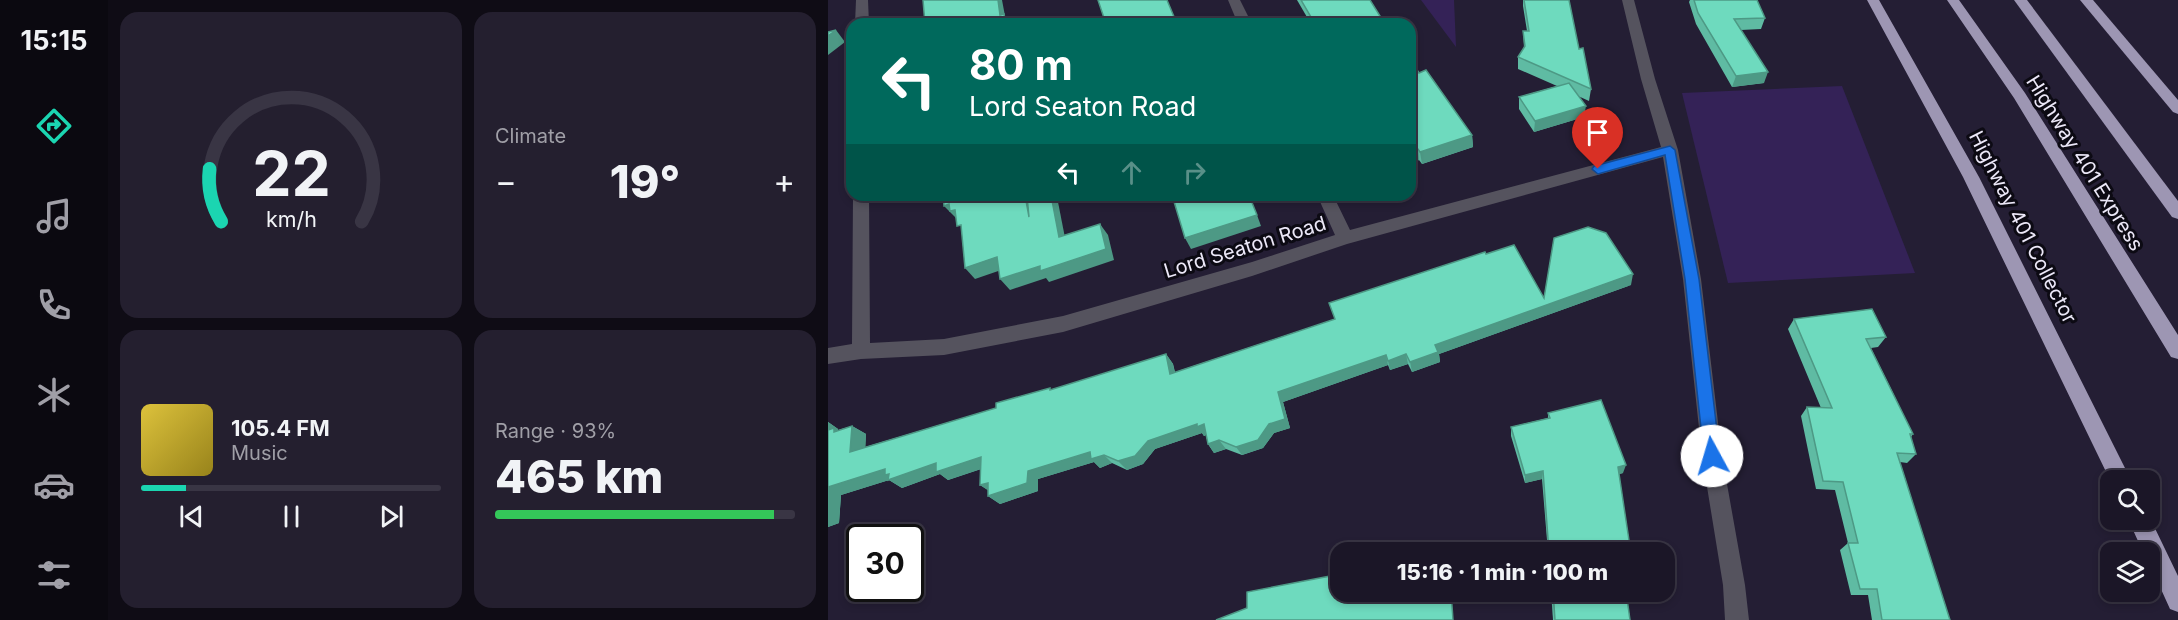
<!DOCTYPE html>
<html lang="en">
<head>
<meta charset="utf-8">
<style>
	body { margin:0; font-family:Inter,sans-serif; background:#241f2f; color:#f1f3f6; height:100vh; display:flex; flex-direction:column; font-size:22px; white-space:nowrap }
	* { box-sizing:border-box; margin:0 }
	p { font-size:20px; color:#a09fa7 }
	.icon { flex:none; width:33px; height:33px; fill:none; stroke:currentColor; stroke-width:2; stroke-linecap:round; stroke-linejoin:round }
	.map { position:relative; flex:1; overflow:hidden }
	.details { display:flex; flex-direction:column; gap:12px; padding:12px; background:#0f0c15; width:720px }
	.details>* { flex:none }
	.guide { position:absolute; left:18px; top:18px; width:570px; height:183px; border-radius:18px; box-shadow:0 3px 9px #0003,0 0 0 2px #393544; background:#00695c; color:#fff; overflow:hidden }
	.buttons { position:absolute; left:1272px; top:470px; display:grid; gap:12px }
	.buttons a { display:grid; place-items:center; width:60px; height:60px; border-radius:12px; background:#1b1627; box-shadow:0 3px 9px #0003,0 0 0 2px #393544; font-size:30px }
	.speed { position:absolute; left:18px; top:524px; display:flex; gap:12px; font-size:30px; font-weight:700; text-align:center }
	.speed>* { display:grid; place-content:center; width:78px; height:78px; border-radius:50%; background:#1b1627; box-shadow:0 3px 9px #0003,0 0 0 2px #393544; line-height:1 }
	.speed .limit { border:3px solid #111; border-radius:9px; background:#fff; color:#111 }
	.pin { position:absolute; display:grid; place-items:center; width:51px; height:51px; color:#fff; margin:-62px -26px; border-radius:50% 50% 50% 0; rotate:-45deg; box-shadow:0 0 6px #0007 }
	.pin .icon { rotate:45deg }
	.me { position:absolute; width:66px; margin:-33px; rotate:354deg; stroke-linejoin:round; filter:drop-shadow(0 0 4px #0008) }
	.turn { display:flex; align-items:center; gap:21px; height:126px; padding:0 24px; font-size:27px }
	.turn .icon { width:78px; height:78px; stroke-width:2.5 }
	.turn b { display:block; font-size:42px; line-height:51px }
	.lanes { display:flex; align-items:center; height:57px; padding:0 24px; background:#0003; justify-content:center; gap:30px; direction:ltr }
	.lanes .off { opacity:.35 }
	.big { font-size:45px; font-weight:800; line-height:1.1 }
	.details .card { flex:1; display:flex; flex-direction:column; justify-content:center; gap:9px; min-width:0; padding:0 21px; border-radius:18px; background:#241f2f }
	.details .dial { align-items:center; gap:0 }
	.dial svg { height:156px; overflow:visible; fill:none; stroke:#393544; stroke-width:7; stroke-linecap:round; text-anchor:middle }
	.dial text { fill:#f1f3f6; stroke:none }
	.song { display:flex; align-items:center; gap:18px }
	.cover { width:72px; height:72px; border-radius:9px; background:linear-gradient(135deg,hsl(50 70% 55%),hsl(50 70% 35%)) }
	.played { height:6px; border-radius:3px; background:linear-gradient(90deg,#1bd5b1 15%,#393544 15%) }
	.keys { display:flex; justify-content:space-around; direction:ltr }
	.heat { display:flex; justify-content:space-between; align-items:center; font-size:33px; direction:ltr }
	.charge { height:9px; border-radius:4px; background:linear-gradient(90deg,#34c759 93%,#393544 0) }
	.details .tiles { flex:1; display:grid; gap:12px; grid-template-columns:repeat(2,1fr) }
	.trip { position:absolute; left:502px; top:542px; width:345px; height:60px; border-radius:18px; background:#1b1627; box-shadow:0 3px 9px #0003,0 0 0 2px #393544; font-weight:800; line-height:60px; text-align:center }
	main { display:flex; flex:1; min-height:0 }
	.tab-bar { display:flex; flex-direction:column; width:108px; justify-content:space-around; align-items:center; background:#0b0910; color:#a09fa7 }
	.tab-bar .icon { width:42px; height:42px }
	.tab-bar .active { color:#1bd5b1 }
	.tab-bar b { font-size:27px; color:#f1f3f6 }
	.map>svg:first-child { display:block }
</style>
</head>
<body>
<main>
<nav class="tab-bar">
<b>15:15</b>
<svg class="icon active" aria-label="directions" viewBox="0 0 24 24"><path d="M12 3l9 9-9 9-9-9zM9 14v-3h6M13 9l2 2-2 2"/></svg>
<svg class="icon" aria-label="music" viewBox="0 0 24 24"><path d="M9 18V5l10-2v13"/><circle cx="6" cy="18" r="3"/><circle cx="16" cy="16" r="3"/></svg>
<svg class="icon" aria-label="phone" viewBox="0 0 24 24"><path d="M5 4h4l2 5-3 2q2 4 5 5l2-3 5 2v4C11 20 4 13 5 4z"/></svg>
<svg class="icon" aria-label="climate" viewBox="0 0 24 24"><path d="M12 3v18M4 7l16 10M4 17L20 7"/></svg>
<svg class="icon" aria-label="car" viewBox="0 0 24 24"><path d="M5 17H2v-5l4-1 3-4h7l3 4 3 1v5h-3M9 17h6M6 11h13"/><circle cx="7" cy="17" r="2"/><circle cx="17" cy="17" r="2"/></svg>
<svg class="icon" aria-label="filters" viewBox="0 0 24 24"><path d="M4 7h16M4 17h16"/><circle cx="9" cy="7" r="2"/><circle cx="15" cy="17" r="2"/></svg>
</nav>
<section class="details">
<div class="tiles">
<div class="card dial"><svg viewBox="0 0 100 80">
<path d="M14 69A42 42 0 1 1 86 69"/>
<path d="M14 69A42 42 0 0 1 8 42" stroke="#1bd5b1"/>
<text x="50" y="56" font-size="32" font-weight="700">22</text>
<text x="50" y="72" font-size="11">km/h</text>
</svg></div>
<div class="card"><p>Climate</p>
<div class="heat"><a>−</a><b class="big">19°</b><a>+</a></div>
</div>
<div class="card">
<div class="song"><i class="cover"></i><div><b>105.4 FM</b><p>Music</p></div></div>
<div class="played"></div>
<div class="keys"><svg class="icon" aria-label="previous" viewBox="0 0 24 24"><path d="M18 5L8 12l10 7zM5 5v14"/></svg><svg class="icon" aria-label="pause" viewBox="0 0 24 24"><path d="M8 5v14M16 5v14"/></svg><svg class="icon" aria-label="next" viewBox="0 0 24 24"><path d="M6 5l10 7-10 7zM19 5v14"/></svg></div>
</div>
<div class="card"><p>Range · 93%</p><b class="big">465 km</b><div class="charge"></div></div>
</div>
</section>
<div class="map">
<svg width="1350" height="620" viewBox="0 0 1350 620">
	<rect width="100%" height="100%" fill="#241e34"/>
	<g fill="#342257">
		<polygon points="593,0 626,0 628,47"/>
		<polygon points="1014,86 1087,273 900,283 854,93"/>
	</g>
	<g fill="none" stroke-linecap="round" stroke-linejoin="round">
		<g fill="#55535e" fill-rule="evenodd">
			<polygon points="28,0 40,0 41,24 27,24"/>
			<polygon points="400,0 412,0 424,24 410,24"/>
			<polygon points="794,0 806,0 827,79 850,150 873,279 894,456 917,585 921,620 897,620 895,585 874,456 855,279 835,157 519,244 424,276 235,332 116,355 33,359 0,364 0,348 24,344 25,195 41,195 42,343 116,339 235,316 424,262 507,235 489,195 505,195 522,230 833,147 813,79"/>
		</g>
		<g fill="#9d96b3" fill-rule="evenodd">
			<polygon points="1039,0 1051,0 1151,177 1303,480 1282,480 1135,177"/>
			<polygon points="1119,0 1131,0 1197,93 1350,335 1350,359 1343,357 1186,98"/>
			<polygon points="1186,0 1199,0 1350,201 1350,219 1344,217"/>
			<polygon points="1252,0 1265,0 1350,100 1350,114 1345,112"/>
			<polygon points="1322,518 1350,576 1350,612 1342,609 1322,565 1322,552 1315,552 1300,519"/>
		</g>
	</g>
	<g fill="#5fbba3">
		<polygon points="469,0 542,0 557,24 483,24"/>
		<polygon points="695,0 741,0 751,49 763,89 761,101 750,96 756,117 706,132 691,109 691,97 729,86 690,69 690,57 696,48 695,31 699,31 695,6"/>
		<polygon points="862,0 929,0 937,18 933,29 913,30 936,83 904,87 868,24 861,2"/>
		<polygon points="582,61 644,135 645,147 594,164 591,160 582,163"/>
		<polygon points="658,254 716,298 803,285 611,354 612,362 584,372 580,364 562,370 560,365 455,402 462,428 446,433 435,448 414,455 398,449 386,453 380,444 378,435 376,436 374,433 327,449 315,464 299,470 284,463 272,468 266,462 210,479 210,491 172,504 160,496 160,490 152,485 153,469 120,480 112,474 74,488 61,480 13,495 11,523 0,527 0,422 10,429 10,430 24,426 38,434 37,447 168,408 338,354 345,364 347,372 507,319"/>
		<polygon points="966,319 1058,337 1050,347 1043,348 1085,434 1083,437 1088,454 1079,463 1072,462 1122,620 1044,620 1040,595 1023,595 1012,550 1020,543 1007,490 988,489 973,416 979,407 993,408 960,329"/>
		<polygon points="720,413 795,473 791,474 802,547 800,552 720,552 714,479 697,483 683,436 683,427 720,418"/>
		<polygon points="723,591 798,591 802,620 725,620"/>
	</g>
	<g fill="#4d9985">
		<polygon points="170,0 174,0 177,16 182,24 178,24 172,15"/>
		<polygon points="8,30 17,42 0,55 0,36"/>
		<polygon points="940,72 936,83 904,87 908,76"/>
		<polygon points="758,106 756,117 706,132 707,121"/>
		<polygon points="644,135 645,147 594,164 592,152"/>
		<polygon points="590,149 591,160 582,163 582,151"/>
		<polygon points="223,195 225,195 230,202 239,248 231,237"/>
		<polygon points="121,204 127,210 132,222 116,206"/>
		<polygon points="429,215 433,226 363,249 357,238"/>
		<polygon points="272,224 280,235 286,260 221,282 218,278 182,290 172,279"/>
		<polygon points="169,257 179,268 147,279 137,268"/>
		<polygon points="805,274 803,285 611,354 612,362 584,372 582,362 607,345"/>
		<polygon points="338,354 345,364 349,384 342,374"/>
		<polygon points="578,354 580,364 562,370 560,361"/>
		<polygon points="558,355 560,365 455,402 462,428 446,433 435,448 414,455 408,447 450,392"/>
		<polygon points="0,422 10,429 10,431 0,435"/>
		<polygon points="369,424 376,424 382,433 376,436 374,433 327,449 315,464 299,470 290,461 320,441"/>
		<polygon points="24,426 38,434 37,460 22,452"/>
		<polygon points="391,440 398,449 386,453 380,444"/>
		<polygon points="262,452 276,455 284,463 272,468 266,462 210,479 210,491 172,504 160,496 200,471"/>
		<polygon points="153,457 165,465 120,480 112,474 74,488 61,480 13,495 11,523 0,527 0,487 57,469 108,463"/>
		<polygon points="798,465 795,473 788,475 790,467"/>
		<polygon points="715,471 714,479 697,483 697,475"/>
		<polygon points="160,483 164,493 152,485"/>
	</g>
	<g fill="#6edabe" stroke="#4d9985" stroke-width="1.5">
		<polygon points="95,0 170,0 172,15 176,14 178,24 97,24"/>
		<polygon points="270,0 339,0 349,24 278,24"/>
		<polygon points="473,0 542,0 557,24 487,24"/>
		<polygon points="696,0 741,0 751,49 755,48 763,89 690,57 697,46 695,31 701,31"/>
		<polygon points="866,0 929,0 937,18 906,19 940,72 908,76 870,13"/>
		<polygon points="8,30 0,36 0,32"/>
		<polygon points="582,61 583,61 591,73 598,70 644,135 592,152 590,149 582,151"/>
		<polygon points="741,83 758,106 707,121 691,97"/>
		<polygon points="115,195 197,195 201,217 199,196 223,195 231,237 272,224 278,249 212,271 212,266 172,279 169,257 137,268 133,225 129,226 127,210 122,211 121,204 116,206"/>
		<polygon points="344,195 421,195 429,215 357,238"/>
		<polygon points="760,227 778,233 805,274 607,345 610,352 582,362 578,354 560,361 558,355 450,392 457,419 441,424 430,440 408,447 391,440 380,444 376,424 369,427 369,424 320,441 307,456 290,461 276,455 263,459 262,452 200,471 199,483 160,496 160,483 152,485 153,457 108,472 108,463 60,480 61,474 57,475 57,469 0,487 0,430 6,428 6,432 24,426 22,452 168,408 168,403 222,388 222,390 338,354 342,374 507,319 501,303 657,252 658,254 686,245 716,298 726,238"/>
		<polygon points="1044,309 1058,337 1038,339 1085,434 1082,434 1088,454 1069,453 1122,620 1054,620 1049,589 1032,589 1020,543 1030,543 1015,482 995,481 979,407 1004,408 966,319"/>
		<polygon points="773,400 798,465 790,467 802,547 792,548 792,552 721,552 715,471 697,475 683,427 722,418 720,413"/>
		<polygon points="513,574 513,591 623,591 625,620 388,620 419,608 419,592"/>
		<polygon points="725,591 798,591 802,620 727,620"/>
	</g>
	<polygon fill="#1a73e8" stroke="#114b97" stroke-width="1.5" points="842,146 847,150 871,279 892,456 889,461 884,463 878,461 876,456 857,279 837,155 770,174 764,169 766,166"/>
	<g text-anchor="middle" stroke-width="6" stroke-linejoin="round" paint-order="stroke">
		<g font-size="20" fill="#ece8f8" stroke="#0c0a13">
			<text transform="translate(1257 163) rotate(58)" y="7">Highway 401 Express</text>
			<text transform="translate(1195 227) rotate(63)" y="7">Highway 401 Collector</text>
			<text transform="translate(417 247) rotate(-17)" y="7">Lord Seaton Road</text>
		</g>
	</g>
</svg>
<div class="buttons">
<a><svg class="icon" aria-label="search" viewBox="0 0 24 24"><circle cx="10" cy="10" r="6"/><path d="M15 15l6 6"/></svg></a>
<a><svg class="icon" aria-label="layers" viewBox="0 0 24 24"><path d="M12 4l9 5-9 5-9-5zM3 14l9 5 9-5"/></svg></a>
</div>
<div class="speed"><div class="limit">30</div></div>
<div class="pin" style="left:770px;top:169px;background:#d93025"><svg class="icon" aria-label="arrive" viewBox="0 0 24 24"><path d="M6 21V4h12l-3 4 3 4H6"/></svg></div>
<svg class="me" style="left:884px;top:456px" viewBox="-20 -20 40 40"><circle r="19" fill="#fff"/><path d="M0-13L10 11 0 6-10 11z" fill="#1a73e8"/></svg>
<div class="trip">15:16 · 1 min · 100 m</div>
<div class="guide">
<div class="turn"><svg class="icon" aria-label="left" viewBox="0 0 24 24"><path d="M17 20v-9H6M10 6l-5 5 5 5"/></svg><div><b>80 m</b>Lord Seaton Road</div></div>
<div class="lanes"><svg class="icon" aria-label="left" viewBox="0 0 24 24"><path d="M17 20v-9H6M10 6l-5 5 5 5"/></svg><svg class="icon off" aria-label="ahead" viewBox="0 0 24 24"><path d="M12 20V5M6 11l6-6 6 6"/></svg><svg class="icon off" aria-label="right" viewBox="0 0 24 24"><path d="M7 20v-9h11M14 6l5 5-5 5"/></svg></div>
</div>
</div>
</main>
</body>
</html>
